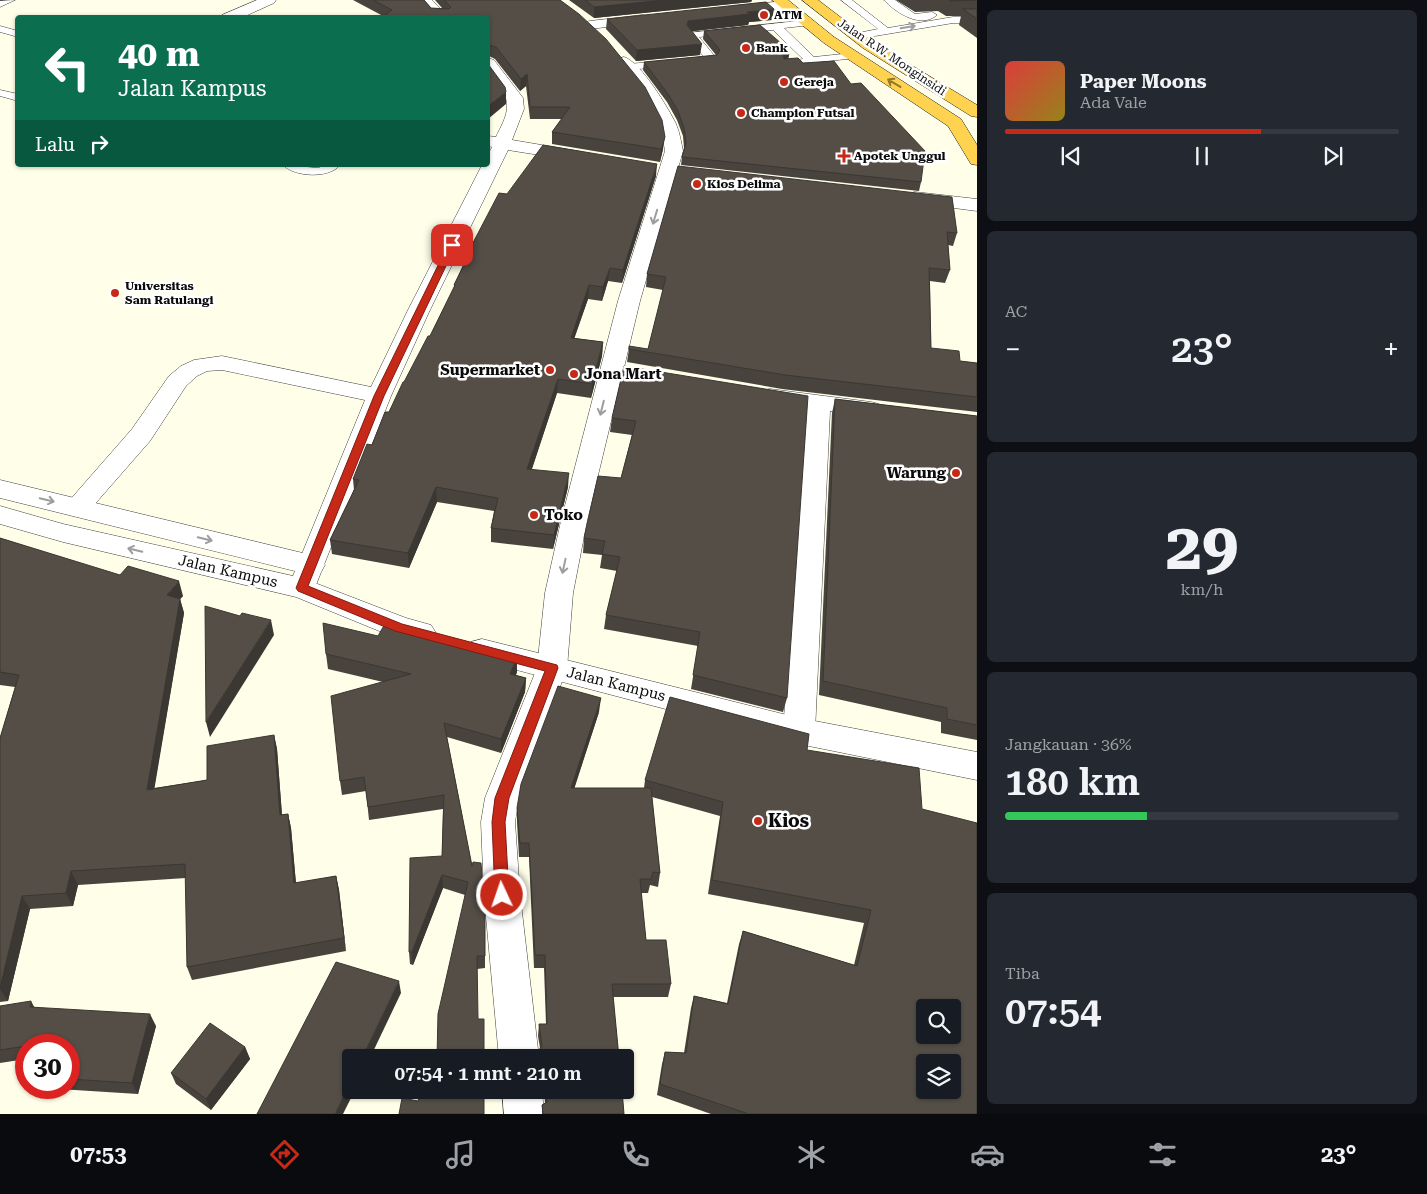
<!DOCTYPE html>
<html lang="id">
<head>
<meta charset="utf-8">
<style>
	body { margin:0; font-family:"Roboto Serif",serif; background:#242831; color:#f1f3f6; height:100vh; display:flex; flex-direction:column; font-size:19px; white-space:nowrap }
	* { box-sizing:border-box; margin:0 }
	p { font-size:16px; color:#9ea1a6 }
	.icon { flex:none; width:28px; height:28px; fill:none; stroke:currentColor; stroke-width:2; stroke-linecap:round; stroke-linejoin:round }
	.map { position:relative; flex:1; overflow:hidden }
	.details { display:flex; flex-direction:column; gap:10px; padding:10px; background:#0d0f14; width:450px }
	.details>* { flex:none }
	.top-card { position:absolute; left:15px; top:15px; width:475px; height:152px; border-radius:5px; box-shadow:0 1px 4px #0004; background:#0b6e4f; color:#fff; overflow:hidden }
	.tools { position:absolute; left:916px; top:999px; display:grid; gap:10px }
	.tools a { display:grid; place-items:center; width:45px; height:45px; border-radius:5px; background:#171b24; box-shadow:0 1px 4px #0004; font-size:25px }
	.speed { position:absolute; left:15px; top:1034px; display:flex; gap:10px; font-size:25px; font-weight:700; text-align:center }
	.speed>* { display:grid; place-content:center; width:65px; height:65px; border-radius:50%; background:#171b24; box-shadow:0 1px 4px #0004; line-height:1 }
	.speed .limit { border:8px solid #d22; background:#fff; color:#111 }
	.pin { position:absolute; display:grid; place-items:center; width:42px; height:42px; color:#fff; margin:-21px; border-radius:10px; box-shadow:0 2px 8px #0006 }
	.me { position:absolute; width:55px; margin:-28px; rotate:357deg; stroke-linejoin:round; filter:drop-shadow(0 0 4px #0008) }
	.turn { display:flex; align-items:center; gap:18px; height:105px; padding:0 20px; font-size:22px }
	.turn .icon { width:65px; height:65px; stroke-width:2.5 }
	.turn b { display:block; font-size:35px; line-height:42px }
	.then { display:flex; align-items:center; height:48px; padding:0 20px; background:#0003; gap:10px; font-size:19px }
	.big { font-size:38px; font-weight:600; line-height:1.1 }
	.details .widget { flex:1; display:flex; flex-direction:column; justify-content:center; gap:8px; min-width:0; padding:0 18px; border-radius:8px; background:#242831 }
	.details .dial { align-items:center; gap:0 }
	.dial b { font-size:65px; line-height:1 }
	.song { display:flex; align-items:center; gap:15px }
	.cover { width:60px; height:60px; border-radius:8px; background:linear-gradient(135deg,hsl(0 70% 55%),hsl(50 70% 35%)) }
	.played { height:5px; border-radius:2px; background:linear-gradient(90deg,#c62918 65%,#363941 65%) }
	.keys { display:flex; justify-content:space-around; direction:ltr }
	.heat { display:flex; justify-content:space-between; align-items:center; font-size:28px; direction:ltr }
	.charge { height:8px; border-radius:4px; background:linear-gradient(90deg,#34c759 36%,#363941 0) }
	.trip { position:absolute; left:342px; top:1049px; width:292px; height:50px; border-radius:5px; background:#171b24; box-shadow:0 1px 4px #0004; font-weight:600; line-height:50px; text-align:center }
	.dock { display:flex; height:80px; justify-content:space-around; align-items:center; background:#090b0e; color:#9ea1a6 }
	.dock .icon { width:35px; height:35px }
	.dock .selected { color:#c62918 }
	.dock b { font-size:22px; color:#f1f3f6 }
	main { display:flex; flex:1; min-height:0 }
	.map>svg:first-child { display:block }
</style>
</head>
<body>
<main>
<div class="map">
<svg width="977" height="1114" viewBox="0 0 977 1114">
	<rect width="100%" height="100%" fill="#fffee9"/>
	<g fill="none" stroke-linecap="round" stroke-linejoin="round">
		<g stroke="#3e3e3e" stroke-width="1">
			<g id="service">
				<polygon points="15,0 0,7 0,1"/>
				<polygon points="841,0 852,0 888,28 953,17 977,17 977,23 953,23 857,39 852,36 853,34 878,29"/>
				<path d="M884,0H895L915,14L932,12L937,15C921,29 896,13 884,0Z"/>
				<polygon points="807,20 812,23 811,25 784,28 814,57 852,53 856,54 857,56 856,58 783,66 782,64 783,62 803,59 773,30 699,37 717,59 716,61 629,70 624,67 629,64 704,57 687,35 688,33"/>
				<polygon points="0,26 18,31 18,37 0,32"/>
				<polygon points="0,90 18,94 18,101 0,96"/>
				<path d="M283,165L318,168L326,165H340C329,179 294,177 283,165Z"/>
			</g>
		</g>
		<g stroke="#3e3e3e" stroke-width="1">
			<g id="minor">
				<polygon points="257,0 276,0 274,3 241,18 220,18 222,15"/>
				<polygon points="417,0 432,0 449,18 433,18"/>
				<polygon points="785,1 790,2 792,5 790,8 733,14 728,13 726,10 728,7 733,6"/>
				<polygon points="643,15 648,16 650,19 648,22 590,29 585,28 583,25 585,22 590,21"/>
				<path d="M624,57C640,61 669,109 676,124C680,133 681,142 683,151L640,301L587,521L573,593L567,668L519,798L515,822L520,895L539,1058H499L484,895L481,822L485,798L537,668L545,593L561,521L618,301L665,151C660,111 638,93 616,62L618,59Z"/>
				<path d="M488,58L494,60L523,98L524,109L512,140L577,151L583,152L586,156L583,160L577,161L508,150L429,312L391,396L312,595L302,598L292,595L288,588L365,400L222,370L207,371L197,376L186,386L150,441L87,513L78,516L69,513L65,507L69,501L132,429L169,376L181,366L194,360L222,356L371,387L407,312L482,165H488V155L492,147L488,146V136L496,137C500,128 507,117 507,107C509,87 484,85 488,58Z"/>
				<polygon points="915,192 977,199 977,211 908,202 906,198 908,194"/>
				<polygon points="770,389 871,402 879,404 883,409 879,414 871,416 830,411 815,731 810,740 799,744 788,740 783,731 807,408 762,401 758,396 762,391"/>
				<polygon points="502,1090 542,1090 544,1114 504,1114"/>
			</g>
		</g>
		<g stroke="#3e3e3e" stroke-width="1">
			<g id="tertiary">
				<polygon points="0,480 311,555 321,558 325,565 321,572 311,575 0,498"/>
				<polygon points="0,506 63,524 302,578 406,618 431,625 436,633 431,641 421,644 389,635 296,597 63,542 0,524"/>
				<polygon points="482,639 799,718 977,752 977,780 799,744 471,658 467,650 471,642"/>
			</g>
		</g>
		<g stroke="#1c1c1c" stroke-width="1">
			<g id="trunk">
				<polygon points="772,0 788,0 834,37 961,119 977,145 977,165 971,164 948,126 824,43"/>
				<polygon points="802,0 818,0 873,42 977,105 977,117 971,116 863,48"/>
			</g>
		</g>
		<use href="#service" fill="#fff" fill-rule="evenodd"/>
		<use href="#minor" fill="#fff" fill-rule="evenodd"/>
		<use href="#tertiary" fill="#fff" fill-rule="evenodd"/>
		<use href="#trunk" fill="#ffd250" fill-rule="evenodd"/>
	</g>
	<g fill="#48433d">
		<polygon points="353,0 424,0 431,8 442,8 435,0 560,0 663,149 660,162 552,144 552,132 562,119 530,119 526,86 520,91 495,59 489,56 488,57 488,18 383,16"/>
		<polygon points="569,0 752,0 751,2 594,18"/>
		<polygon points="896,0 977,0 977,38 959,25 961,16 946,16 938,11 915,12"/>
		<polygon points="607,19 772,20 749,22 748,25 692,31 700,55 636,61 606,29"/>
		<polygon points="704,31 790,51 788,59 921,182 919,191 681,165 682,157 684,148 683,136 677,120 667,102 643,70 644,62 716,55 703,39"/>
		<polygon points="678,166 957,233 953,246 948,245 950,270 945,283 930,281 931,348 960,361 977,363 977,412 782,389 627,362 629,349 648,349 663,290 646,287 647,274"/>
		<polygon points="656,176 622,283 608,281 602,301 588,299 574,338 603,342 602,356 591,398 557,393 532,469 568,487 553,549 491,542 491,528 494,511 437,502 409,568 332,554 330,540 354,490 353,479 430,336 454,288 454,285 464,264 464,260 507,194"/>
		<polygon points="624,366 787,698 783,712 691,689 698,646 604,629 606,615 617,571 600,568 602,555 583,553 584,538 621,478 632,435 610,432 612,418"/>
		<polygon points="835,399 977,416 977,740 941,733 941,722 819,695 832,413"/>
		<polygon points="0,538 183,596 180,599 184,613 154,788 207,780 274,735 277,749 282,815 288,814 291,828 296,883 336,876 339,890 346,951 192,980 187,967 186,878 78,885 73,906 30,909 8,1001 0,1002 0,738 15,687 0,685"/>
		<polygon points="378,636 517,658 517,672 516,675 526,678 525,692 501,753 447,737 472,866 485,912 485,968 477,969 437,1058 465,895 443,888 413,965 410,964 409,952 442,856 443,809 369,820 366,791 342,795 340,781 383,682 328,669 326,654"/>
		<polygon points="599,712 574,788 644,788 645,780 807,750 922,809 977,1114 711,1114 657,1095 662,1064 665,1052 684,1053 691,1008 694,996 727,1003 739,944 743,931 854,965 864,923 708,894 720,816 652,797 660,873 658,887 650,885 648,893 641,893 646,940 671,984 668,997 613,997 619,1058 539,1058 540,1048 538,1036 539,1024 546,1024 544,968 534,968 529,857 519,857 517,822 517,808"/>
		<polygon points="0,1006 34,1007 156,1026 138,1094 43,1088 69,1088 69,1045 26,1045 26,1059 0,1063"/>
		<polygon points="245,1047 250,1059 211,1110 176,1084 171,1073"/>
		<polygon points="544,1090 622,1090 624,1114 542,1114 542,1105 545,1103"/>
	</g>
	<g fill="#3b3732">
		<polygon points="665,0 752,0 751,2 594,18 594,7"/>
		<polygon points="774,9 772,20 749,22 748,25 686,32 688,21 747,12"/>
		<polygon points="702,44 700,55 636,61 637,50"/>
		<polygon points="488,45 489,45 489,56 488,57"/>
		<polygon points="790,51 788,59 781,61 783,53"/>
		<polygon points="527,74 526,86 520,91 521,79"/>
		<polygon points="506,92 506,104 488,119 488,106"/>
		<polygon points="665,137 663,149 660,162 661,149"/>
		<polygon points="657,164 656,176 622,283 623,270"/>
		<polygon points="610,268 608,281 602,301 603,287"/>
		<polygon points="589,285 588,299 570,351 571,338"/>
		<polygon points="603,342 602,356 591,398 592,384"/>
		<polygon points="558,379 557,393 527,483 527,469"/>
		<polygon points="569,473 568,487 553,549 554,535"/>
		<polygon points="436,487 437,502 409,568 408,553"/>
		<polygon points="179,581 183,596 180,599 184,613 152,803 147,790 167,595"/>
		<polygon points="271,620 274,635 210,737 206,722"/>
		<polygon points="517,658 517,672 510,688 510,674"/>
		<polygon points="526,678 525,692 501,753 501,739"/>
		<polygon points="601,698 599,712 570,802 571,788"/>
		<polygon points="274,735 277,749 283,829 280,815"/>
		<polygon points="288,814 291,828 297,896 294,883"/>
		<polygon points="71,871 78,885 73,906 66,893"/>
		<polygon points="442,875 443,888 413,965 412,952"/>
		<polygon points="336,876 339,890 346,951 344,938"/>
		<polygon points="22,896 30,909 8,1001 0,989 0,988"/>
		<polygon points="399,981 401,993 370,1058 362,1058"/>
		<polygon points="31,1001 38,1014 30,1007"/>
		<polygon points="150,1014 156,1026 138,1094 132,1083"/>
		<polygon points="245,1047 250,1059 211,1110 206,1099"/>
		<polygon points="351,1081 351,1090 355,1090 343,1114 335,1114"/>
	</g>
	<g fill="#544e47" stroke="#3b3732" fill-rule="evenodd">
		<polygon points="373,0 424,0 431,8 449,9 451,7 444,0 560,0 579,14 606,39 645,87 662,120 665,137 661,149 552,132 570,107 530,107 527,74 521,79 496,47 489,45 488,45 488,18 381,18 392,10"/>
		<polygon points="585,0 665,0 594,7"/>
		<polygon points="949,0 977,0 950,1"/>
		<polygon points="766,2 774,9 747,12 750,14 688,21 687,25 702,44 637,50 607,19"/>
		<polygon points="963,9 977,9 977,19"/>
		<polygon points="760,25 790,51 783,53 784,59 798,58 803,63 834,61 851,84 861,83 925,151 921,182 682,157 686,143 684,128 678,111 668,94 644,62 717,55 720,50 704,31"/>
		<polygon points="488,64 505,87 506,92 488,106"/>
		<polygon points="543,145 657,164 623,270 610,268 603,287 589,285 571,338 603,342 592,384 558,379 527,469 569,473 554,535 491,528 498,498 436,487 408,553 330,540 359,480 353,479 367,444 372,445 385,412 389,412 403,382 404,382 428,336 430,336 455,285 454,285 466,260 464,260 499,193 507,194"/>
		<polygon points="678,166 952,197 957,233 947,232 950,270 929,268 931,348 959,351 960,361 977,363 977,397 785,375 629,349 629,346 648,349 666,277 647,274"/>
		<polygon points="624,366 808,396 787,698 693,675 700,632 606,615 620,557 602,554 605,541 584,538 598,476 621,478 636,421 612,418"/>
		<polygon points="835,399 977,416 977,725 947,719 947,708 823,681"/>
		<polygon points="0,538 120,575 128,566 179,581 167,595 180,599 147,790 207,780 207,746 274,735 280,815 288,814 294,883 336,876 344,938 187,967 185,864 71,871 66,893 22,896 0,988 0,738 19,675 0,672"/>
		<polygon points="205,606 240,616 242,613 271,620 206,722"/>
		<polygon points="386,622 517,658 510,674 526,678 501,739 444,723 472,866 473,862 481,863 485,912 485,956 477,956 478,1019 484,1019 484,1058 437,1058 438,1014 468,882 442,875 412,952 409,952 410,858 442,856 444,795 368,807 364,777 340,781 331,696 411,674 326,654 323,623 378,636"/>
		<polygon points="558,686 601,698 571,788 651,788 660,873 653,872 651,879 640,879 646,940 666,940 671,984 612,984 619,1058 540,1058 540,1048 542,1046 539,1024 547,1024 545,955 535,955 529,843 520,843 517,808 521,784"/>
		<path d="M670,697L809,734L807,750L919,768L922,809L977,823V1114H746V1113L660,1084L665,1052L686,1053L694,996L728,1004L743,931L857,966L871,910L712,880L723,802L645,780ZM925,1008H952V1035H925ZM925,1062H952V1090H925Z"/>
		<polygon points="336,962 399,981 362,1058 351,1058 351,1081 335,1114 257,1114"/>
		<polygon points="31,1001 30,1007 150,1014 132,1083 69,1079 69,1045 45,1045 46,1043 33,1045 26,1045 26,1046 0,1050 0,1006"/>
		<polygon points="210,1023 245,1047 206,1099 171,1073"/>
		<polygon points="421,1090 484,1090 484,1114 399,1114 402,1098 418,1101"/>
		<polygon points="546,1090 622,1090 624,1114 543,1114 542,1105 547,1102"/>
	</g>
	<defs><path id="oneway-shaft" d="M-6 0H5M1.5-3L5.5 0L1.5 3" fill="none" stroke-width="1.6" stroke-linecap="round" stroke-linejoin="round" transform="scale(1.25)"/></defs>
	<g stroke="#9d9d9d">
		<use href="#oneway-shaft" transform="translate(908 27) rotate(-10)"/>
		<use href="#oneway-shaft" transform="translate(655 217) rotate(107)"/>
		<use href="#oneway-shaft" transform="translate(602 408) rotate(104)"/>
		<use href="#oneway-shaft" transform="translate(47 500) rotate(13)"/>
		<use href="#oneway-shaft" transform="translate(205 539) rotate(14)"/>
		<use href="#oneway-shaft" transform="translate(135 550) rotate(-167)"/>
		<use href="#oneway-shaft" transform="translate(564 566) rotate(102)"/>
	</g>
	<use stroke="#917831" href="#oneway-shaft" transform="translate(894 83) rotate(-149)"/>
	<polygon fill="#c62918" stroke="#811b10" points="452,242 456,245 384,396 308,586 402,624 557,665 558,668 509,798 505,822 509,895 507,900 502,902 497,900 495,895 492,822 495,798 545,671 395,631 298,591 296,588 374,396 448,245"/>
	<g fill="#c62918" stroke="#fff" stroke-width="2">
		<circle cx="764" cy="15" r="5"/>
		<circle cx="746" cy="48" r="5"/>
		<circle cx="784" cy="82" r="5"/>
		<circle cx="741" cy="113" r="5"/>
		<path d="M841.5 148.5h5v5h5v5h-5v5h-5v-5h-5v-5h5z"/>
		<circle cx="697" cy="184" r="5"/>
		<circle cx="115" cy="293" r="5"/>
		<circle cx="550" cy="370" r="5"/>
		<circle cx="574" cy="374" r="5"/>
		<circle cx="956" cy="473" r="5"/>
		<circle cx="534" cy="515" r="5"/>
		<circle cx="758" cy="821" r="5"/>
	</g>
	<g text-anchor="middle" stroke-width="5" stroke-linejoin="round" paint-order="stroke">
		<g font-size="12" font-weight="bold" fill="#0b0b0b" stroke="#fff" text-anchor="start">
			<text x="774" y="19">ATM</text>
			<text x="756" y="52">Bank</text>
			<text x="794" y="86">Gereja</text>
			<text x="751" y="117">Champion Futsal</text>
			<text x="854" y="160">Apotek Unggul</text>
			<text x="707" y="188">Kios Delima</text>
			<text x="125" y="290">Universitas<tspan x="125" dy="14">Sam Ratulangi</tspan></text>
		</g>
		<g font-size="12" fill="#0b0b0b" stroke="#fff">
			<text transform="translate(892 57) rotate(34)" y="4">Jalan R.W. Monginsidi</text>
		</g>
		<g font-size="15" font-weight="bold" fill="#0b0b0b" stroke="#fff" text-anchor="end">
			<text x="540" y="375">Supermarket</text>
			<text x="584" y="379" text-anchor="start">Jona Mart</text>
			<text x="946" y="478">Warung</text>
			<text x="544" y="520" text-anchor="start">Toko</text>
		</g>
		<g font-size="15" fill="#0b0b0b" stroke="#fff">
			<text transform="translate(228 571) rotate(13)" y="5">Jalan Kampus</text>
			<text transform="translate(616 684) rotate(14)" y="5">Jalan Kampus</text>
		</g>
		<g font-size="18" font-weight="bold" fill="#0b0b0b" stroke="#fff" text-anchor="start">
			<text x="768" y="827">Kios</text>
		</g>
	</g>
</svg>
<div class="tools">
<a><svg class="icon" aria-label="search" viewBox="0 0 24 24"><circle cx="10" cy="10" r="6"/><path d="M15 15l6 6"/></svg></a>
<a><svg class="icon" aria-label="layers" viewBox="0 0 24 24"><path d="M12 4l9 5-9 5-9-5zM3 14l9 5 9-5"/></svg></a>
</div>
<div class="speed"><div class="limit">30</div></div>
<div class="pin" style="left:452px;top:245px;background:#d93025"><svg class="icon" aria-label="arrive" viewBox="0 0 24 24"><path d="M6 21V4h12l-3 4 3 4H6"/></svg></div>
<svg class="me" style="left:502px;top:895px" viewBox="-20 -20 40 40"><circle r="17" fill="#c62918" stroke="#fff" stroke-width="3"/><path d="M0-11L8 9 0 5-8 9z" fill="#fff"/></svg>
<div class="trip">07:54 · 1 mnt · 210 m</div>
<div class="top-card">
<div class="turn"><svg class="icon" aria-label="left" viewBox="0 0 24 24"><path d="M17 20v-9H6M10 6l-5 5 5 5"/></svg><div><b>40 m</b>Jalan Kampus</div></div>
<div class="then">Lalu<svg class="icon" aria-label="right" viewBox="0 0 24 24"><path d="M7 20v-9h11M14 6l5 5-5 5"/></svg></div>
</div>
</div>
<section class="details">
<div class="widget">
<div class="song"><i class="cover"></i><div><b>Paper Moons</b><p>Ada Vale</p></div></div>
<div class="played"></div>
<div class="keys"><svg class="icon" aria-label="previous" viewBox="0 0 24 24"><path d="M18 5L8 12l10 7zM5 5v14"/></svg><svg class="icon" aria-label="pause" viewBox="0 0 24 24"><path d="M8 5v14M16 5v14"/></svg><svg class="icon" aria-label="next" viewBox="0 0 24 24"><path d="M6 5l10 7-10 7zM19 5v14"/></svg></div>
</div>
<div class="widget"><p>AC</p>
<div class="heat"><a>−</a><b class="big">23°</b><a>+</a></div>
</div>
<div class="widget dial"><b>29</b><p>km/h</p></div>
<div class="widget"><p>Jangkauan · 36%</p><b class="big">180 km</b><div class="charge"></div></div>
<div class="widget"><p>Tiba</p><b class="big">07:54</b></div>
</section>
</main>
<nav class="dock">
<b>07:53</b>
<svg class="icon selected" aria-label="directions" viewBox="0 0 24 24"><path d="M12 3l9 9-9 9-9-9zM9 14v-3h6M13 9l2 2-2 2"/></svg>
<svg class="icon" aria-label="music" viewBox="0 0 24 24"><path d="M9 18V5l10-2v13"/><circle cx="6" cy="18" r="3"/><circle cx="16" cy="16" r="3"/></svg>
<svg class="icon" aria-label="phone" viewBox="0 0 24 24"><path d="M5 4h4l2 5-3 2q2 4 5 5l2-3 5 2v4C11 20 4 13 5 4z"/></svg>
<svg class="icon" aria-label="climate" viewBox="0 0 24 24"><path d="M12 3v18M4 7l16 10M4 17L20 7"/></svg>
<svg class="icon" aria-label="car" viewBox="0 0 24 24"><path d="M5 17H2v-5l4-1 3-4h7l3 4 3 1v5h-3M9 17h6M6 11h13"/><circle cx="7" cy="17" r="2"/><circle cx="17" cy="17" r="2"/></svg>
<svg class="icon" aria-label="filters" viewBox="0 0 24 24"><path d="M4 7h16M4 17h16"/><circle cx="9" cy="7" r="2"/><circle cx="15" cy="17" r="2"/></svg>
<b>23°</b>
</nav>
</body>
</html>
